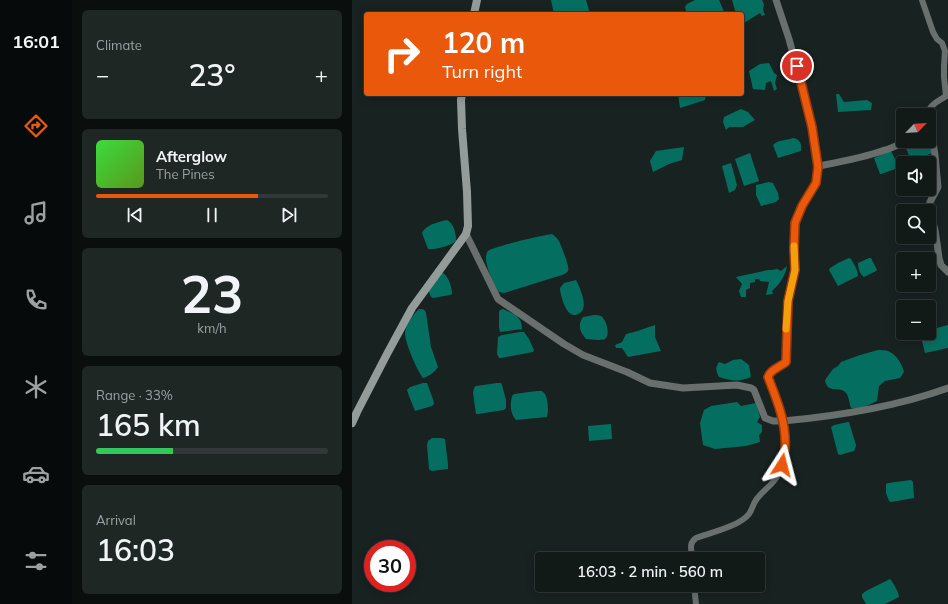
<!DOCTYPE html>
<html lang="en">
<head>
<meta charset="utf-8">
<style>
	body { margin:0; font-family:Mulish,sans-serif; background:#1f2725; color:#f1f3f6; height:100vh; display:flex; flex-direction:column; font-size:15px; white-space:nowrap }
	* { box-sizing:border-box; margin:0 }
	p { font-size:13px; color:#9ca1a2 }
	.icon { flex:none; width:22px; height:22px; fill:none; stroke:currentColor; stroke-width:2; stroke-linecap:round; stroke-linejoin:round }
	.map { position:relative; flex:1; overflow:hidden }
	.details { display:flex; flex-direction:column; gap:10px; padding:10px; background:#0a0e0d; width:280px }
	.details>* { flex:none }
	.banner { position:absolute; left:12px; top:12px; width:380px; height:84px; border-radius:4px; box-shadow:0 2px 10px #0003,0 0 0 1px #313837; background:#ea580c; color:#fff; overflow:hidden }
	.needle { width:26px; rotate:65deg }
	.controls { position:absolute; left:544px; top:108px; display:grid; gap:8px }
	.controls a { display:grid; place-items:center; width:40px; height:40px; border-radius:4px; background:#121a18; box-shadow:0 2px 10px #0003,0 0 0 1px #313837; font-size:20px }
	.speed { position:absolute; left:12px; top:540px; display:flex; gap:8px; font-size:20px; font-weight:700; text-align:center }
	.speed>* { display:grid; place-content:center; width:52px; height:52px; border-radius:50%; background:#121a18; box-shadow:0 2px 10px #0003,0 0 0 1px #313837; line-height:1 }
	.speed .limit { border:6px solid #d22; background:#fff; color:#111 }
	.pin { position:absolute; display:grid; place-items:center; width:34px; height:34px; color:#fff; margin:-17px; border:2px solid #fff; border-radius:50%; box-shadow:0 1px 4px #0007 }
	.me { position:absolute; width:44px; margin:-22px; rotate:9deg; stroke-linejoin:round; filter:drop-shadow(0 0 3px #0008) }
	.turn { display:flex; align-items:center; gap:14px; height:84px; padding:0 12px; font-size:18px }
	.turn .icon { width:52px; height:52px; stroke-width:2.5 }
	.turn b { display:block; font-size:28px; line-height:34px }
	.big { font-size:30px; font-weight:600; line-height:1.1 }
	.details .card { flex:1; display:flex; flex-direction:column; justify-content:center; gap:6px; min-width:0; padding:0 14px; border-radius:6px; background:#1f2725 }
	.details .dial { align-items:center; gap:0 }
	.dial b { font-size:52px; line-height:1 }
	.song { display:flex; align-items:center; gap:12px }
	.cover { width:48px; height:48px; border-radius:6px; background:linear-gradient(135deg,hsl(120 70% 55%),hsl(90 70% 35%)) }
	.played { height:4px; border-radius:2px; background:linear-gradient(90deg,#ea580c 70%,#313837 70%) }
	.keys { display:flex; justify-content:space-around; direction:ltr }
	.heat { display:flex; justify-content:space-between; align-items:center; font-size:22px; direction:ltr }
	.charge { height:6px; border-radius:3px; background:linear-gradient(90deg,#34c759 33%,#313837 0) }
	.trip { position:absolute; left:183px; top:552px; width:230px; height:40px; border-radius:4px; background:#121a18; box-shadow:0 2px 10px #0003,0 0 0 1px #313837; font-weight:600; line-height:40px; text-align:center }
	main { display:flex; flex:1; min-height:0 }
	.tabs { display:flex; flex-direction:column; width:72px; justify-content:space-around; align-items:center; background:#070a0a; color:#9ca1a2 }
	.tabs .icon { width:28px; height:28px }
	.tabs .on { color:#ea580c }
	.tabs b { font-size:18px; color:#f1f3f6 }
	.map>svg:first-child { display:block }
</style>
</head>
<body>
<main>
<nav class="tabs">
<b>16:01</b>
<svg class="icon on" aria-label="directions" viewBox="0 0 24 24"><path d="M12 3l9 9-9 9-9-9zM9 14v-3h6M13 9l2 2-2 2"/></svg>
<svg class="icon" aria-label="music" viewBox="0 0 24 24"><path d="M9 18V5l10-2v13"/><circle cx="6" cy="18" r="3"/><circle cx="16" cy="16" r="3"/></svg>
<svg class="icon" aria-label="phone" viewBox="0 0 24 24"><path d="M5 4h4l2 5-3 2q2 4 5 5l2-3 5 2v4C11 20 4 13 5 4z"/></svg>
<svg class="icon" aria-label="climate" viewBox="0 0 24 24"><path d="M12 3v18M4 7l16 10M4 17L20 7"/></svg>
<svg class="icon" aria-label="car" viewBox="0 0 24 24"><path d="M5 17H2v-5l4-1 3-4h7l3 4 3 1v5h-3M9 17h6M6 11h13"/><circle cx="7" cy="17" r="2"/><circle cx="17" cy="17" r="2"/></svg>
<svg class="icon" aria-label="filters" viewBox="0 0 24 24"><path d="M4 7h16M4 17h16"/><circle cx="9" cy="7" r="2"/><circle cx="15" cy="17" r="2"/></svg>
</nav>
<section class="details">
<div class="card"><p>Climate</p>
<div class="heat"><a>−</a><b class="big">23°</b><a>+</a></div>
</div>
<div class="card">
<div class="song"><i class="cover"></i><div><b>Afterglow</b><p>The Pines</p></div></div>
<div class="played"></div>
<div class="keys"><svg class="icon" aria-label="previous" viewBox="0 0 24 24"><path d="M18 5L8 12l10 7zM5 5v14"/></svg><svg class="icon" aria-label="pause" viewBox="0 0 24 24"><path d="M8 5v14M16 5v14"/></svg><svg class="icon" aria-label="next" viewBox="0 0 24 24"><path d="M6 5l10 7-10 7zM19 5v14"/></svg></div>
</div>
<div class="card dial"><b>23</b><p>km/h</p></div>
<div class="card"><p>Range · 33%</p><b class="big">165 km</b><div class="charge"></div></div>
<div class="card"><p>Arrival</p><b class="big">16:03</b></div>
</section>
<div class="map">
<svg width="596" height="604" viewBox="0 0 596 604">
	<rect width="100%" height="100%" fill="#182220"/>
	<g fill="#046f61">
		<polygon points="199,0 234,0 238,14 202,14"/>
		<polygon points="343,0 367,0 373,14 335,14 333,7 335,4"/>
		<polygon points="380,0 410,0 412,4 411,10 413,15 410,16 408,13 392,23 390,21 390,14 384,14"/>
		<polygon points="417,63 422,73 425,75 423,83 425,89 422,91 419,81 414,83 413,90 401,89 397,71 408,64"/>
		<polygon points="326,94 354,94 353,100 328,108"/>
		<polygon points="484,94 487,94 492,102 515,100 520,103 519,110 486,112"/>
		<polygon points="389,109 396,112 403,120 391,127 377,127 374,130 371,122 372,117"/>
		<path d="M441,138C448,139 450,144 449,151L426,158L421,145C427,139 433,141 441,138Z"/>
		<polygon points="577,140 580,150 580,153 565,159 558,158 553,146 566,141 577,141"/>
		<polygon points="332,147 330,160 317,164 301,172 298,161 304,151"/>
		<polygon points="539,151 545,163 546,168 529,174 528,174 522,158"/>
		<polygon points="398,153 407,181 392,186 383,159"/>
		<polygon points="379,163 385,185 383,190 377,193 370,166"/>
		<polygon points="417,182 421,183 426,193 427,199 424,202 409,206 404,195 404,185"/>
		<path d="M95,220C102,224 104,233 104,241C98,246 83,250 76,249L70,233C73,225 86,222 95,220Z"/>
		<path d="M200,234C203,236 205,238 207,241C209,246 218,266 216,271C215,273 212,274 210,275L152,293L147,292C142,285 129,259 136,251C140,247 191,235 200,234Z"/>
		<path d="M497,258L499,259C502,264 506,270 506,276L486,286L477,270L478,268L486,263Z"/>
		<path d="M517,258H519L525,270L524,271L512,277C508,275 506,268 506,263Z"/>
		<path d="M435,266C433,276 428,284 420,291L421,294L414,295L417,282L408,281L407,279H403V282L398,283V288L394,290V297H389L387,291L390,284L384,277L416,270H420L425,269L429,271Z"/>
		<path d="M90,272C96,276 100,286 100,294L98,295L81,298L79,297L77,292V289Z"/>
		<path d="M224,280C228,288 237,307 228,313C225,315 221,316 219,314C213,311 208,294 208,288L212,283Z"/>
		<path d="M67,309C71,309 73,309 74,313L79,347L86,367C84,371 76,377 71,378C65,370 53,343 53,333C53,327 62,313 67,309Z"/>
		<path d="M151,309C161,314 170,316 170,329L148,332L147,327V312L148,310Z"/>
		<path d="M242,315C245,315 247,315 249,316C254,319 259,335 253,339C248,341 239,339 234,339C228,332 225,325 231,317Z"/>
		<path d="M303,325V337L309,351L276,357L270,348H264L263,345L270,342L274,334C284,332 293,328 303,325Z"/>
		<polygon points="596,325 596,348 573,353 568,333 577,333 577,330"/>
		<polygon points="168,332 172,332 177,339 182,350 181,352 149,358 147,358 145,354 146,337 150,335"/>
		<path d="M526,350C529,350 533,350 536,351C545,355 550,364 552,372L548,378L533,381L527,386L525,401C517,405 508,410 499,408C497,403 497,395 493,392C486,386 475,394 473,380L481,369L486,366L489,362L508,355Z"/>
		<path d="M389,359L397,365L399,377C387,382 380,381 367,377C364,371 363,368 367,362L373,364L381,360Z"/>
		<polygon points="71,383 75,383 81,399 82,404 80,406 63,411 57,396 55,390 58,387"/>
		<polygon points="145,383 149,383 150,385 154,400 154,408 152,410 126,414 124,414 121,393 122,388 124,386"/>
		<path d="M185,391C187,391 189,390 191,392C196,395 197,412 195,417L164,420C158,413 158,404 160,396L162,394Z"/>
		<polygon points="385,402 389,406 404,403 408,417 405,422 410,425 410,432 407,435 408,442 394,446 363,449 351,445 348,423 352,410 359,406"/>
		<polygon points="496,422 497,422 504,445 503,449 502,451 488,455 486,454 479,427 482,425"/>
		<polygon points="259,424 260,439 237,441 236,426"/>
		<polygon points="80,438 89,438 93,439 96,465 96,469 80,471 78,470 77,469 75,445 76,441"/>
		<polygon points="559,480 561,482 562,498 539,502 537,501 534,493 534,484 536,483"/>
		<path d="M538,579C542,584 546,591 547,597L533,604H514L510,597V594L514,591Z"/>
	</g>
	<g fill="none" stroke-linecap="round" stroke-linejoin="round">
		<g stroke="#696f6d" stroke-width="6">
			<path d="M570,0L581,32L585,39L590,43L593,51L592,66V77L594,96C587,101 576,105 576,115"/>
			<polyline points="577,118 580,136"/>
			<path d="M340,559C340,550 336,544 344,538C358,533 388,526 397,514C400,510 401,504 404,500C410,491 421,485 426,475C442,444 428,407 416,377C419,370 428,368 434,362L436,301L443,270L442,250L443,223L450,206L464,183L466,167"/>
			<polyline points="342,585 344,604"/>
		</g>
		<g stroke="#696f6d" stroke-width="7">
			<path d="M424,0L437,39L457,112L460,127L466,167L472,165C493,161 513,157 533,150C541,148 548,143 557,141"/>
			<polyline points="577,137 580,136 583,155 586,187 578,202 577,208 583,230 585,243 587,258 589,265 596,272"/>
			<path d="M114,234L146,299L212,344L231,355L275,372L298,383L331,388L385,385L399,388L402,390L404,395L413,418L421,421H431C486,416 543,407 596,388"/>
		</g>
		<g stroke="#949c9a" stroke-width="8">
			<polyline points="122,14 125,0"/>
			<polyline points="0,423 5,412 35,354 60,308 114,234 116,226 115,192 110,129 109,100 110,94"/>
		</g>
	</g>
	<g fill="none" stroke-linecap="round" stroke-linejoin="round">
		<g stroke="#983908" stroke-width="10">
			<path id="route" d="M430,465C431,460 432,455 433,449C435,424 425,400 416,377C418,370 428,367 434,362L436,301L443,270L442,250L443,223L450,206L464,183L466,167L460,127L445,66"/>
		</g>
		<use href="#route" stroke="#ea580c" stroke-width="7"/>
		<polyline stroke="#f59e0b" stroke-width="7" points="434,329 436,301 443,270 442,246"/>
	</g>
</svg>
<div class="controls">
<a><svg class="needle" viewBox="-14 -14 28 28"><path d="M0-13l5 13h-10z" fill="#e53935"/><path d="M0 13l5-13h-10z" fill="#9ca1a2"/></svg></a>
<a><svg class="icon" aria-label="sound" viewBox="0 0 24 24"><path d="M4 9h4l5-4v14l-5-4H4zM17 9q2 3 0 6"/></svg></a>
<a><svg class="icon" aria-label="search" viewBox="0 0 24 24"><circle cx="10" cy="10" r="6"/><path d="M15 15l6 6"/></svg></a>
<a>+</a>
<a>−</a>
</div>
<div class="speed"><div class="limit">30</div></div>
<div class="pin" style="left:445px;top:66px;background:#d93025"><svg class="icon" aria-label="arrive" viewBox="0 0 24 24"><path d="M6 21V4h12l-3 4 3 4H6"/></svg></div>
<svg class="me" style="left:430px;top:465px" viewBox="-20 -20 40 40"><path d="M0-17L14 15 0 8-14 15z" fill="#ea580c" stroke="#fff" stroke-width="4"/></svg>
<div class="trip">16:03 · 2 min · 560 m</div>
<div class="banner">
<div class="turn"><svg class="icon" aria-label="right" viewBox="0 0 24 24"><path d="M7 20v-9h11M14 6l5 5-5 5"/></svg><div><b>120 m</b>Turn right</div></div>
</div>
</div>
</main>
</body>
</html>
